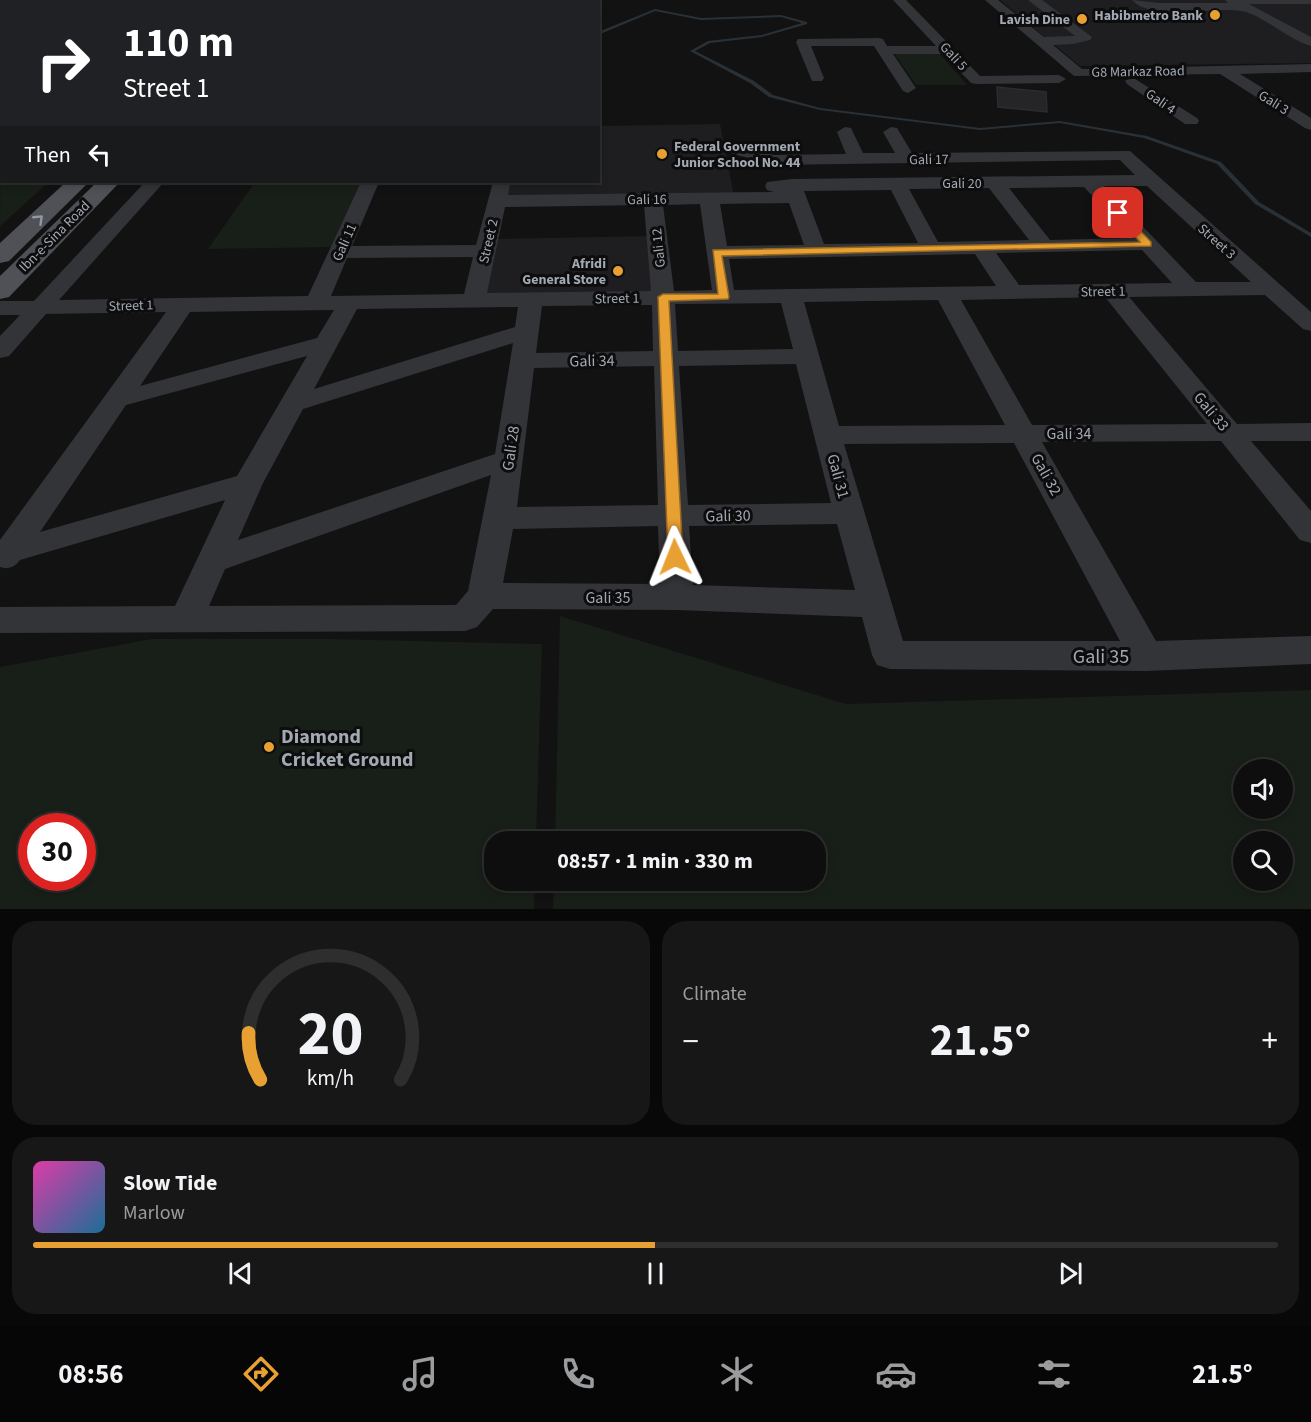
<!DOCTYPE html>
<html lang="en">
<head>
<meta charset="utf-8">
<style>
	body { margin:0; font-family:"Source Sans 3",sans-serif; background:#171717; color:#f1f3f6; height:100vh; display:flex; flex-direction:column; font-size:22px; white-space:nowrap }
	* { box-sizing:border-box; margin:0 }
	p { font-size:20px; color:#9b9c9e }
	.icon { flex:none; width:33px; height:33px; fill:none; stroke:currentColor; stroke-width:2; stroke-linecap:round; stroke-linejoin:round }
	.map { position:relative; height:909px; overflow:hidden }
	.side { display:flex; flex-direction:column; gap:12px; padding:12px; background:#080808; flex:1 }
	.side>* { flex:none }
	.top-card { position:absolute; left:0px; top:0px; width:600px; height:183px; box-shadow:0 3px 9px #0003,0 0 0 2px #2e2e2e; background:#202124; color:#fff; overflow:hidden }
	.tools { position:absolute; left:1233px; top:759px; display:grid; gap:12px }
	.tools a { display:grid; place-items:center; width:60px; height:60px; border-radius:50%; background:#0e0e0e; box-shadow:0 3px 9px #0003,0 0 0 2px #2e2e2e; font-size:30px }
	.speed { position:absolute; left:18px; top:813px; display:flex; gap:12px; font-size:30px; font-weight:700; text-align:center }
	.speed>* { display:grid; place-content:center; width:78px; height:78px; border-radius:50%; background:#0e0e0e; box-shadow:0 3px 9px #0003,0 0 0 2px #2e2e2e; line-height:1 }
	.speed .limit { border:9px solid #d22; background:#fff; color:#111 }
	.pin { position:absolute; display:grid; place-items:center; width:51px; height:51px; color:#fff; margin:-26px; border-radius:12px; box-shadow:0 3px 9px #0006 }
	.me { position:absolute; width:66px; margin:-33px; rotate:358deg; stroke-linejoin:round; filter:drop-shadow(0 0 4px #0008) }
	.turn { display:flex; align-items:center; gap:21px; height:126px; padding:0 24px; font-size:27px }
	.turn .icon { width:78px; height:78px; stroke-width:2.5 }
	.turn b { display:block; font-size:42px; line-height:51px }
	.then { display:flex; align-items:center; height:57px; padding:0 24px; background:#0003; gap:12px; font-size:22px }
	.big { font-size:45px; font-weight:700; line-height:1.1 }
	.side .card { flex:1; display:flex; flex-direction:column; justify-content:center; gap:9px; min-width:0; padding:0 21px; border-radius:24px; background:#171717 }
	.side .dial { align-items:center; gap:0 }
	.dial svg { height:156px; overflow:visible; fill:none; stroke:#2e2e2e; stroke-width:7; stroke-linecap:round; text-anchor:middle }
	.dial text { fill:#f1f3f6; stroke:none }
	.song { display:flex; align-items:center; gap:18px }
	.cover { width:72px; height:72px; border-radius:9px; background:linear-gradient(135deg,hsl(320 70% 55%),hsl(200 70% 35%)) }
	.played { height:6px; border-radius:3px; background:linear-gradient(90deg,#e9a033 50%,#2e2e2e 50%) }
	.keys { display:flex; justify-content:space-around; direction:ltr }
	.heat { display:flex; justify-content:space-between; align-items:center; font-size:33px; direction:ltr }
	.side .tiles { flex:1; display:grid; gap:12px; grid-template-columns:1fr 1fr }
	.card:last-child { grid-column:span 2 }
	.trip { position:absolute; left:484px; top:831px; width:342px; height:60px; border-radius:24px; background:#0e0e0e; box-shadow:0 3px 9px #0003,0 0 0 2px #2e2e2e; font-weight:700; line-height:60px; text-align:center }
	.tabs { display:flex; height:96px; justify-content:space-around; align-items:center; background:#060606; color:#9b9c9e }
	.tabs .icon { width:42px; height:42px }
	.tabs .on { color:#e9a033 }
	.tabs b { font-size:27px; color:#f1f3f6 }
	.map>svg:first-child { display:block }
</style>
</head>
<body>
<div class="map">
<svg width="1311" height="909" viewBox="0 0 1311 909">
	<rect width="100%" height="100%" fill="#121213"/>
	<g fill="#1e1e20">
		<polygon points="1000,0 1311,0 1311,63 1080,66"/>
		<polygon points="720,124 734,196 501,198 505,182 598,182 599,126"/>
		<polygon points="653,236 658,296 478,297 491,239"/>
	</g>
	<g fill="#181e18" fill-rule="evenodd">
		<polygon points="1,14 2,182 49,182 0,226"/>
		<polygon points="894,53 939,53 967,85 916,85"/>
		<polygon points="255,182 362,182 332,247 208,249"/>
		<path d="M560,616L846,704L1311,690V909H553L554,881L816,880V842L555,841ZM1244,770H1282V808H1244ZM1244,842H1282V880H1244Z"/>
		<path d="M152,639H330L542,644L536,841L495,842V880L535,881L534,909H0V667ZM32,826H82V878H32Z"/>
	</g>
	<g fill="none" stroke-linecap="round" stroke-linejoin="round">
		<g fill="#293136" fill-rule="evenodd">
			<polygon points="206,0 210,0 210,2 207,2"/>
			<polygon points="655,9 701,18 781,15 807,22 807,24 762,37 710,43 695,51 754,81 773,95 820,108 980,128 1060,121 1147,136 1221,162 1259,202 1311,233 1311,237 1255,204 1217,164 1144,138 1060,123 980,130 820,110 769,97 750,83 690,51 708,41 762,35 802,23 781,17 701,20 655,11 598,35 598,32"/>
		</g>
	</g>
	<polygon fill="#252527" stroke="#2c2c2f" stroke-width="1.5" points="997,87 1046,92 1047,112 998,107"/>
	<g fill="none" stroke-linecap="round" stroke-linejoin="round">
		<g fill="#333438" fill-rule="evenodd">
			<polygon points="893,0 906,0 980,76 1059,75 1066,79 1059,83 976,84 971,83 943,54 893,54 916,88 908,93 903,91 874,46 811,46 824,78 822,81 812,81 796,42 798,39 878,38 883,39 887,46 936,46"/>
			<polygon points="985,0 998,0 1044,37 1075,36 1028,0 1042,0 1092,37 1090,40 1073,44 1053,45 1082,69 1311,64 1311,72 1240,74 1311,118 1311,130 1305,128 1220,74 1074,76"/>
			<path d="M1132,0L1159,3H1228L1225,0H1311V4H1249L1311,37V46C1288,40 1262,14 1241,11C1213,6 1151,22 1132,0Z"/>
			<polygon points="1132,77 1197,118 1199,121 1197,124 1185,124 1127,84 1125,81"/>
			<path d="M845,127L851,128L863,153H895L883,132L891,127L897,128L912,153L1130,151L1311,312V331L1303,329L1265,295L1129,297L1237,424L1311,423V441H1251L1311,511V543L1300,540L1221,441L1042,442L1156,641L1311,636V664L1146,671L890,669L877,665L872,655L862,617L677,610L493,609L477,627L465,631L0,633V607L175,606L225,500L20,560C15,567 8,570 0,567V540L166,312L46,314L9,356L0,358V336L20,315H0V301H34L145,182H164L59,300L308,296L361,182H379L352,246L476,245L493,182H509L510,184L508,195L774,192L767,190L765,186L767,182L792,179L1135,175L1120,160L773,165L730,153L727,149L730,145L736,144L774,155L846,154L837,132ZM1104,186H1147L1251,282H1196ZM1084,187L1131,238L1050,240L1009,188ZM989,188L1029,240L938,242L909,189ZM891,190L918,243L824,244L804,191ZM789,203L804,245L727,246L720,204ZM700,204L712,290L674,291L663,205ZM644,205L651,291L487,293L505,207ZM1142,250L1172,283L1019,285L996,253ZM975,254L996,286L734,290L729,259ZM473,257L464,294L331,296L347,258ZM1105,297L1207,424L1032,425L961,300ZM938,300L1005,425L839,426L804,302ZM781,303L793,349L678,351L675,304ZM652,305L653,351L536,353L542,306ZM518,307L515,327L314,389L357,309ZM334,310L317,338L140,386L190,312ZM513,343L495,454L238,540L263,483L303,409ZM307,356L237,476L40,532L126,405ZM796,364L831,503L688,505L679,366ZM654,366L658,505L517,507L534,368ZM1014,443L1120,641H903L844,444ZM491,475L468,591L456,605L209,606L225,569ZM837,524L855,590L693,585L689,526ZM658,526L660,584L503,583L513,529Z"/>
		</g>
		<g fill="#4f5157" fill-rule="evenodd">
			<polygon points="0,0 8,0 2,2 0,5"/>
			<polygon points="259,0 274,0 258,2"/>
			<polygon points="66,182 89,182 9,261 0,263 0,243"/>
			<polygon points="97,182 120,182 9,297 0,299 0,276"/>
		</g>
	</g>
	<defs><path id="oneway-chevron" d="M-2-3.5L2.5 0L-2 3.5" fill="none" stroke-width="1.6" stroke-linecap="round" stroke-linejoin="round" transform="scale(1.5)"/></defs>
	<use stroke="#9297a1" href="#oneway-chevron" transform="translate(39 219) rotate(-44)"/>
	<polygon fill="#e9a033" stroke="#976821" stroke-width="1.5" points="1115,211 1122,211 1151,242 1151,246 722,256 729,297 728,299 669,301 683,557 681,561 670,561 668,557 658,297 663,294 718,294 713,250 1140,242 1115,215"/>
	<g fill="#e9a033" stroke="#0d0d0e" stroke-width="2">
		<circle cx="1215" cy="15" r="6"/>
		<circle cx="1082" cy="19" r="6"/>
		<circle cx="662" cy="154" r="6"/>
		<circle cx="618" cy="271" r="6"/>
		<circle cx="269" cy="747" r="6"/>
	</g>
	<g text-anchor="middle" stroke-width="6" stroke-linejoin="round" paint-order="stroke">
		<g font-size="14" font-weight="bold" fill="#a3a9b3" stroke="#0d0d0e" text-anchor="end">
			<text x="1203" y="20">Habibmetro Bank</text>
			<text x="1070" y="24">Lavish Dine</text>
			<text x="674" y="151" text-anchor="start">Federal Government<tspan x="674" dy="16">Junior School No. 44</tspan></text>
			<text x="606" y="268">Afridi<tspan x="606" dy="16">General Store</tspan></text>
		</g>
		<g font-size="14" fill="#a3a9b3" stroke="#0d0d0e">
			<text transform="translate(954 56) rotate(47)" y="5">Gali 5</text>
			<text transform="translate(1138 71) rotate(-1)" y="5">G8 Markaz Road</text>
			<text transform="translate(1161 101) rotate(35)" y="5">Gali 4</text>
			<text transform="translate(1274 102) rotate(32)" y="5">Gali 3</text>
			<text transform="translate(929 159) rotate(-1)" y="5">Gali 17</text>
			<text x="962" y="188">Gali 20</text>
			<text transform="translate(647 199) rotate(-1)" y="5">Gali 16</text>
			<text transform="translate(54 236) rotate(-45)" y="5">Ibn-e-Sina Road</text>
			<text transform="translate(488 241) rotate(-77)" y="5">Street 2</text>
			<text transform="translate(1217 241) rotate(42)" y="5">Street 3</text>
			<text transform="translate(344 242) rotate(-66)" y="5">Gali 11</text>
			<text transform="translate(658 248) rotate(-96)" y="5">Gali 12</text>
			<text transform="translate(1103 291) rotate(-1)" y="5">Street 1</text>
			<text transform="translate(617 298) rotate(-1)" y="5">Street 1</text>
			<text transform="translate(131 305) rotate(-2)" y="5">Street 1</text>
		</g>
		<g font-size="16" fill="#a3a9b3" stroke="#0d0d0e">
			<text transform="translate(592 360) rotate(-1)" y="6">Gali 34</text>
			<text transform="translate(1212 411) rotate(50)" y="6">Gali 33</text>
			<text x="1069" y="439">Gali 34</text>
			<text transform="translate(510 448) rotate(-82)" y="6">Gali 28</text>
			<text transform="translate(1047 474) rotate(61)" y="6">Gali 32</text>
			<text transform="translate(839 476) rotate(75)" y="6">Gali 31</text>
			<text transform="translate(728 515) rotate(-1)" y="6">Gali 30</text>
			<text x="608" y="603">Gali 35</text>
		</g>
		<g font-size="20" fill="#a3a9b3" stroke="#0d0d0e">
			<text x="1101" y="663">Gali 35</text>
		</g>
		<g font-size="20" font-weight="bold" fill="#a3a9b3" stroke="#0d0d0e" text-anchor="start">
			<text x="281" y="743">Diamond<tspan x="281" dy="23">Cricket Ground</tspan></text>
		</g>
	</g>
</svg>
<div class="tools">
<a><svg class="icon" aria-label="sound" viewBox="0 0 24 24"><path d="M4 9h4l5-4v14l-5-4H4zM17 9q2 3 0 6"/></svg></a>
<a><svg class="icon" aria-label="search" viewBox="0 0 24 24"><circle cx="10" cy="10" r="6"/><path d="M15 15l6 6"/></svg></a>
</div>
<div class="speed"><div class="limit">30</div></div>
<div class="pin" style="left:1118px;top:213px;background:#d93025"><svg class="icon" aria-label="arrive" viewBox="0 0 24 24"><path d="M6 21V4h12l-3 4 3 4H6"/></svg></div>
<svg class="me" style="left:675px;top:557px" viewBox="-20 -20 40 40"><path d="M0-17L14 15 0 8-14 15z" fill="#e9a033" stroke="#fff" stroke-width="4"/></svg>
<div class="trip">08:57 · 1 min · 330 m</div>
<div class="top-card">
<div class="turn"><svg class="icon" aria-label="right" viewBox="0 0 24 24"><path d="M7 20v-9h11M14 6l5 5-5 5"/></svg><div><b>110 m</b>Street 1</div></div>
<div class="then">Then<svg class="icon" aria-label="left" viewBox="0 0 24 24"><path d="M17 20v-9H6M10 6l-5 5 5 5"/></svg></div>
</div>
</div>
<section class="side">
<div class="tiles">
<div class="card dial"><svg viewBox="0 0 100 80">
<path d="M14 69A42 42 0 1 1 86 69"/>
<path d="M14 69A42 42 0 0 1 8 45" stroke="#e9a033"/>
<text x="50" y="56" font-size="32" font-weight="700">20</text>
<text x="50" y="72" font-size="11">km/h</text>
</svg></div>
<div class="card"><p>Climate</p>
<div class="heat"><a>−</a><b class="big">21.5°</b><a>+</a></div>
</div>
<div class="card">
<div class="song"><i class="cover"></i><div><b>Slow Tide</b><p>Marlow</p></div></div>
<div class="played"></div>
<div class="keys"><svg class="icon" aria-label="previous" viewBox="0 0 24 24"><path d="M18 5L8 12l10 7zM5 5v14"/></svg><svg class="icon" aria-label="pause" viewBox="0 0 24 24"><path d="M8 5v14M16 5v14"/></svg><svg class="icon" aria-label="next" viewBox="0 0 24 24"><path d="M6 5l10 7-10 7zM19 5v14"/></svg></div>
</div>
</div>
</section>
<nav class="tabs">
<b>08:56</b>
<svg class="icon on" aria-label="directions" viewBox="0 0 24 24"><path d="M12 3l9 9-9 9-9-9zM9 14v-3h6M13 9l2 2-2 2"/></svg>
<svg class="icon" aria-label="music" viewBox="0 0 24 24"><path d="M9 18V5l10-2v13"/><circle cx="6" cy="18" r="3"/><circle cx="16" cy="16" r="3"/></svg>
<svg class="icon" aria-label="phone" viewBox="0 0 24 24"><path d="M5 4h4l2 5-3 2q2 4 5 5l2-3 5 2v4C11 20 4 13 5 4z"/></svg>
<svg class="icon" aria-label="climate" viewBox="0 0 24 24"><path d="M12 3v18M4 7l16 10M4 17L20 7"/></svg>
<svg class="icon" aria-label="car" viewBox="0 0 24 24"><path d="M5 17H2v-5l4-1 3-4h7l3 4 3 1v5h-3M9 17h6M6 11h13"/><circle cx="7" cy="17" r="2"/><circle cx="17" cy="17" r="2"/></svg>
<svg class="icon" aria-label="filters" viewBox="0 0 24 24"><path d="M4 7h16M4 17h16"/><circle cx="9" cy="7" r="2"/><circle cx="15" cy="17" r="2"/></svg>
<b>21.5°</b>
</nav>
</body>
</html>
